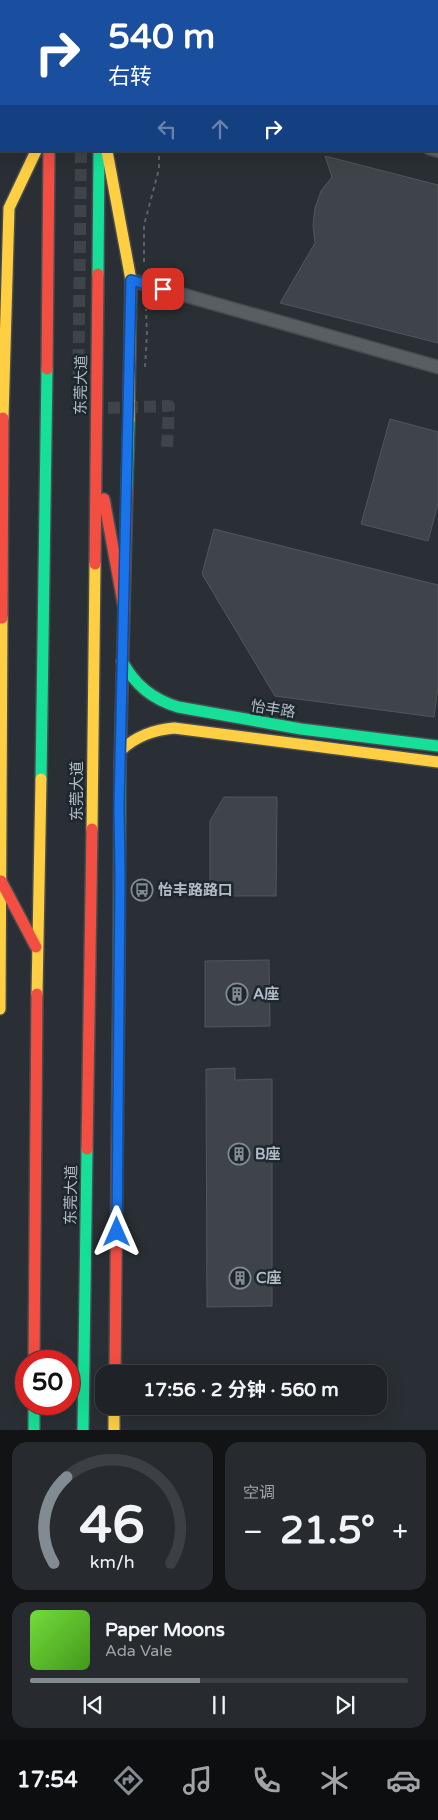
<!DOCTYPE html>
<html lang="zh">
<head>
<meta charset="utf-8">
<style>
	body { margin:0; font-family:"Varela Round","Noto Sans SC",sans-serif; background:#272b2f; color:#f1f3f6; height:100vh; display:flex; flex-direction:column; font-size:19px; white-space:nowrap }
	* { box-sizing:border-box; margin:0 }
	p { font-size:16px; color:#a1a4a7 }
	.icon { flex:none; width:28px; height:28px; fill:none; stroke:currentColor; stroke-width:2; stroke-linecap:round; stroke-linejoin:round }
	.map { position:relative; height:1430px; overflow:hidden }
	.sheet { display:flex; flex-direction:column; gap:12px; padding:12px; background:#111315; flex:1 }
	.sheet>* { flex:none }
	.banner { position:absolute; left:0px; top:0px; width:439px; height:152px; box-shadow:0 5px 20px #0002,0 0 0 1px #3c4044; background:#1a4fa0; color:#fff; overflow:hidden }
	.speed { position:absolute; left:15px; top:1350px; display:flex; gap:10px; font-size:25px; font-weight:700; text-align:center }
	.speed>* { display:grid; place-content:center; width:65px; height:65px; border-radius:50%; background:#1f2327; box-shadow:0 5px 20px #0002,0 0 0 1px #3c4044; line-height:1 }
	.speed .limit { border:8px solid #d22; background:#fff; color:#111 }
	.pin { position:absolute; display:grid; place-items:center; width:42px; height:42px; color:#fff; margin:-21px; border-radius:10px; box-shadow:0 2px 8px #0006 }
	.me { position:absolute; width:55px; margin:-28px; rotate:0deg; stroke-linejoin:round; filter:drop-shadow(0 0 4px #0008) }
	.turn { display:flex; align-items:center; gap:18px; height:105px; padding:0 25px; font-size:22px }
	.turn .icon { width:65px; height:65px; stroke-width:2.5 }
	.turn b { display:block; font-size:35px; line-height:42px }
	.lanes { display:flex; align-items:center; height:48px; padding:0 25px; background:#0003; justify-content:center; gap:25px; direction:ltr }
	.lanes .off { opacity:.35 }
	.big { font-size:38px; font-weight:700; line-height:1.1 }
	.sheet .card { flex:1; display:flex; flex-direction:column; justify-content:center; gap:8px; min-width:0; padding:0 18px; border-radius:15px; background:#272b2f }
	.sheet .dial { align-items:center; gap:0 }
	.dial svg { height:130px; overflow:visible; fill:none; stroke:#3c4044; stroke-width:7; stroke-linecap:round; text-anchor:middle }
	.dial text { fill:#f1f3f6; stroke:none }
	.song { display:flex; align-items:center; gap:15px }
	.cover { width:60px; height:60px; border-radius:8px; background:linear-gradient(135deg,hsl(100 70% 55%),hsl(100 70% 35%)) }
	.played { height:5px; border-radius:2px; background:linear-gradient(90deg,#838b92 45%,#3c4044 45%) }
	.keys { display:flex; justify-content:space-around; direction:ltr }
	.heat { display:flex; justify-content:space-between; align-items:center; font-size:28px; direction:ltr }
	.sheet .tiles { flex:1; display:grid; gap:12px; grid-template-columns:1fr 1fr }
	.card:last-child { grid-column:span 2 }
	.trip { position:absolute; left:95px; top:1365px; width:292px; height:50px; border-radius:15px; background:#1f2327; box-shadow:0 5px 20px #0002,0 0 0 1px #3c4044; font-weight:700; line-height:50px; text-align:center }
	.dock { display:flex; height:80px; justify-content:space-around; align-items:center; background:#0c0e10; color:#a1a4a7 }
	.dock .icon { width:35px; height:35px }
	.dock .current { color:#838b92 }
	.dock b { font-size:22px; color:#f1f3f6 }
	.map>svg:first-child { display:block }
</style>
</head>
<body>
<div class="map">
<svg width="438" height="1430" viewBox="0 0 438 1430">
	<rect width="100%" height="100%" fill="#292f34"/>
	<g fill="#3e4449" stroke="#51575c">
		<polygon points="325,156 438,185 438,343 280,303 315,243 313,225 315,208 321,191 332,177"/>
		<polygon points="390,419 438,432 438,504 428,541 361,524"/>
		<polygon points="214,529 438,585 438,687 434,717 275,696 202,574"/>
		<polygon points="224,797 277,797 276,896 210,896 210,821"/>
		<polygon points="269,960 270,1026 205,1027 205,961"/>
		<polygon points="235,1068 235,1080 272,1079 272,1306 207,1307 206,1069"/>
	</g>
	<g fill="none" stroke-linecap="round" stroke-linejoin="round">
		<g stroke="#3e444a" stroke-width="12" stroke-dasharray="12 6" stroke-linecap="butt">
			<polyline points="82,1 82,0"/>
			<polyline points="0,136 1,136"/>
			<polyline points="81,151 78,409 169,406 167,449"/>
		</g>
		<g stroke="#474c51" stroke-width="9">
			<g id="lane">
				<polyline points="339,1 339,0"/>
				<polyline points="428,151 438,154"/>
			</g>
		</g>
		<g stroke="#474c51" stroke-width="15">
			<polyline id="street" points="131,280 438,367"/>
		</g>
		<g stroke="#474c51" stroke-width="14">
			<g id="fast">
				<polyline points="100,0 100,1"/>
				<polyline points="98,274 99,151"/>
				<polyline points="127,488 129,420"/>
				<path d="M122,661C135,685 152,699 178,707L301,729L438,746"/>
				<polyline points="41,779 47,369"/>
				<polyline points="119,965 120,767"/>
				<polyline points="34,1404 34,1430"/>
				<polyline points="83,1430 87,1149"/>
			</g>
		</g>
		<g stroke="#474c51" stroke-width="14">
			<g id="slow">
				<polyline points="49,0 49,1"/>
				<polyline points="107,151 131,280 129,401"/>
				<polyline points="129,401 129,420"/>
				<polyline points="3,418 9,208 36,151"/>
				<path d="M121,750C137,736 153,730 174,728L438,762"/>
				<polyline points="92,829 95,564"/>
				<polyline points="37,994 41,779"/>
				<polyline points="0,1009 2,618"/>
				<polyline points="114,1406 114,1430"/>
			</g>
		</g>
		<g stroke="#474c51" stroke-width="14">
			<g id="jam">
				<polyline points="47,369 49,151"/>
				<polyline points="104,499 124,608"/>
				<polyline points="95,564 98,274"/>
				<polyline points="2,618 3,418"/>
				<polyline points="120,767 127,488"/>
				<polyline points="1,881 36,947"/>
				<polyline points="87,1149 92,829"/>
				<polyline points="34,1361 37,994"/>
				<polyline points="115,1374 119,965"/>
			</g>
		</g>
		<g stroke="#5b6164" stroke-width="2" stroke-dasharray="4 4" stroke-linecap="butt">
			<polyline points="156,0 157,1"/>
			<polyline points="144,262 144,225 159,169 159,151"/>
			<polyline points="145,367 147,334 146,309"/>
		</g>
		<use href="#lane" stroke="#595e63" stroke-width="6"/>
		<use href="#street" stroke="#595e63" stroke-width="12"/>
		<use href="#fast" stroke="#16e098" stroke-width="11"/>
		<use href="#slow" stroke="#ffcf43" stroke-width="11"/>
		<use href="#jam" stroke="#f24e42" stroke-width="11"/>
	</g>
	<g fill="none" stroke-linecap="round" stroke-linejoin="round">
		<g stroke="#114b97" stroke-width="12">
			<polyline id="route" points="117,1232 120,876 119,807 131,280 163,289"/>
		</g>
		<use href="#route" stroke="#1a73e8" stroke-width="9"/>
	</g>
	<defs>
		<g id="bus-ring" transform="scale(1.125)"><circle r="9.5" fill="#1e272e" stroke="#838b92" stroke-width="1.5"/><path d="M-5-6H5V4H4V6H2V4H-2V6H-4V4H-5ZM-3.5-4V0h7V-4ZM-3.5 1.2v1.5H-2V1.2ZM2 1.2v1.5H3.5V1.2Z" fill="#838b92"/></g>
		<g id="building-ring" transform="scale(1.125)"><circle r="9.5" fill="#1e272e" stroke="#838b92" stroke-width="1.5"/><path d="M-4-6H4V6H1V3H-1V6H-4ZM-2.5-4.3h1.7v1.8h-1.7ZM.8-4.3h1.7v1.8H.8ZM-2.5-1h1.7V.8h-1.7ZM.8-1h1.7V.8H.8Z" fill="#838b92"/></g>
	</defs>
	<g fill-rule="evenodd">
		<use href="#bus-ring" x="142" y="890"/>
		<use href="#building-ring" x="237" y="994"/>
		<use href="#building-ring" x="239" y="1154"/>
		<use href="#building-ring" x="240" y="1278"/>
	</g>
	<g text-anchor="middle" stroke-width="5" stroke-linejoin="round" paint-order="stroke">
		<g font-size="15" fill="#b4bdc5" stroke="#1e272e">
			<text transform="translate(81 385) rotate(-89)" y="5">东莞大道</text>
			<text transform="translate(273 709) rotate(9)" y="5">怡丰路</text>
			<text transform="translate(77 791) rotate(-90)" y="5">东莞大道</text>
			<text transform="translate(71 1195) rotate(-89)" y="5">东莞大道</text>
		</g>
		<g font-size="15" font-weight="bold" fill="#b4bdc5" stroke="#1e272e" text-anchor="start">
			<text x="158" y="895">怡丰路路口</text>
			<text x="253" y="999">A座</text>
			<text x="255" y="1159">B座</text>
			<text x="256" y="1283">C座</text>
		</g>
	</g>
</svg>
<div class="speed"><div class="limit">50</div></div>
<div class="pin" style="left:163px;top:289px;background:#d93025"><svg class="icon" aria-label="arrive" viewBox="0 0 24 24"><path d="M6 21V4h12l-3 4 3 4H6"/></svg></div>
<svg class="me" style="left:117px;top:1232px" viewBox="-20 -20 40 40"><path d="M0-17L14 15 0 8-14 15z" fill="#1a73e8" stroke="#fff" stroke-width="4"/></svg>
<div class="trip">17:56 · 2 分钟 · 560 m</div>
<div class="banner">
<div class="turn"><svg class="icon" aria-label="right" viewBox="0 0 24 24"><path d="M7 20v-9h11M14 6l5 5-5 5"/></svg><div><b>540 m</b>右转</div></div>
<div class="lanes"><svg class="icon off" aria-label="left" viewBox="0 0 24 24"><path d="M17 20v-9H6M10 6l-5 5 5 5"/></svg><svg class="icon off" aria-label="ahead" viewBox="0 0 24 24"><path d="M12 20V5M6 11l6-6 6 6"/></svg><svg class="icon" aria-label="right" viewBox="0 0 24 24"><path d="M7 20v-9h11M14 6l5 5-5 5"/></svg></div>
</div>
</div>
<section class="sheet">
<div class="tiles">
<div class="card dial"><svg viewBox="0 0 100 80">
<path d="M14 69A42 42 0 1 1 86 69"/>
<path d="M14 69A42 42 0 0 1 22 16" stroke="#838b92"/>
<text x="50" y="56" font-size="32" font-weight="700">46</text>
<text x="50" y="72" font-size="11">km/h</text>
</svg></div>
<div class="card"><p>空调</p>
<div class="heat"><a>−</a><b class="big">21.5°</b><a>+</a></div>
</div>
<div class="card">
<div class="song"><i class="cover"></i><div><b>Paper Moons</b><p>Ada Vale</p></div></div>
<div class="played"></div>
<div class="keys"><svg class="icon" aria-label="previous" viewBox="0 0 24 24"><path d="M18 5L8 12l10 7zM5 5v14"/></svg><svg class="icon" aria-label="pause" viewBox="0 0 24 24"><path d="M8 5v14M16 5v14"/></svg><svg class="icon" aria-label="next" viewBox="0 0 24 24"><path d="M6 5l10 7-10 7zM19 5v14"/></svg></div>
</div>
</div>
</section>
<nav class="dock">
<b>17:54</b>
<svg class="icon current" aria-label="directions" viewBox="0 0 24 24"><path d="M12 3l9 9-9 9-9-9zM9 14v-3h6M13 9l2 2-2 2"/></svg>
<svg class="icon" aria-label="music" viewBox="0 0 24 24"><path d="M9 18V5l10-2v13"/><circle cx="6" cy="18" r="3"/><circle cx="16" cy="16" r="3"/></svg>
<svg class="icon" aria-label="phone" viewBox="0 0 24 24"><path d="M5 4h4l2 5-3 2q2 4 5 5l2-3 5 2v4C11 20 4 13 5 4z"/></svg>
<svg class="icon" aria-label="climate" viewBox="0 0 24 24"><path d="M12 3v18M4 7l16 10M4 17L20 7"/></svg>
<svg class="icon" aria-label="car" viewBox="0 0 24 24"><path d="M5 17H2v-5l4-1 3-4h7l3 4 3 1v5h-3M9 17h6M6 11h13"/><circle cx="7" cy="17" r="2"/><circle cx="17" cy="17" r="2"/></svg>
</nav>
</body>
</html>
